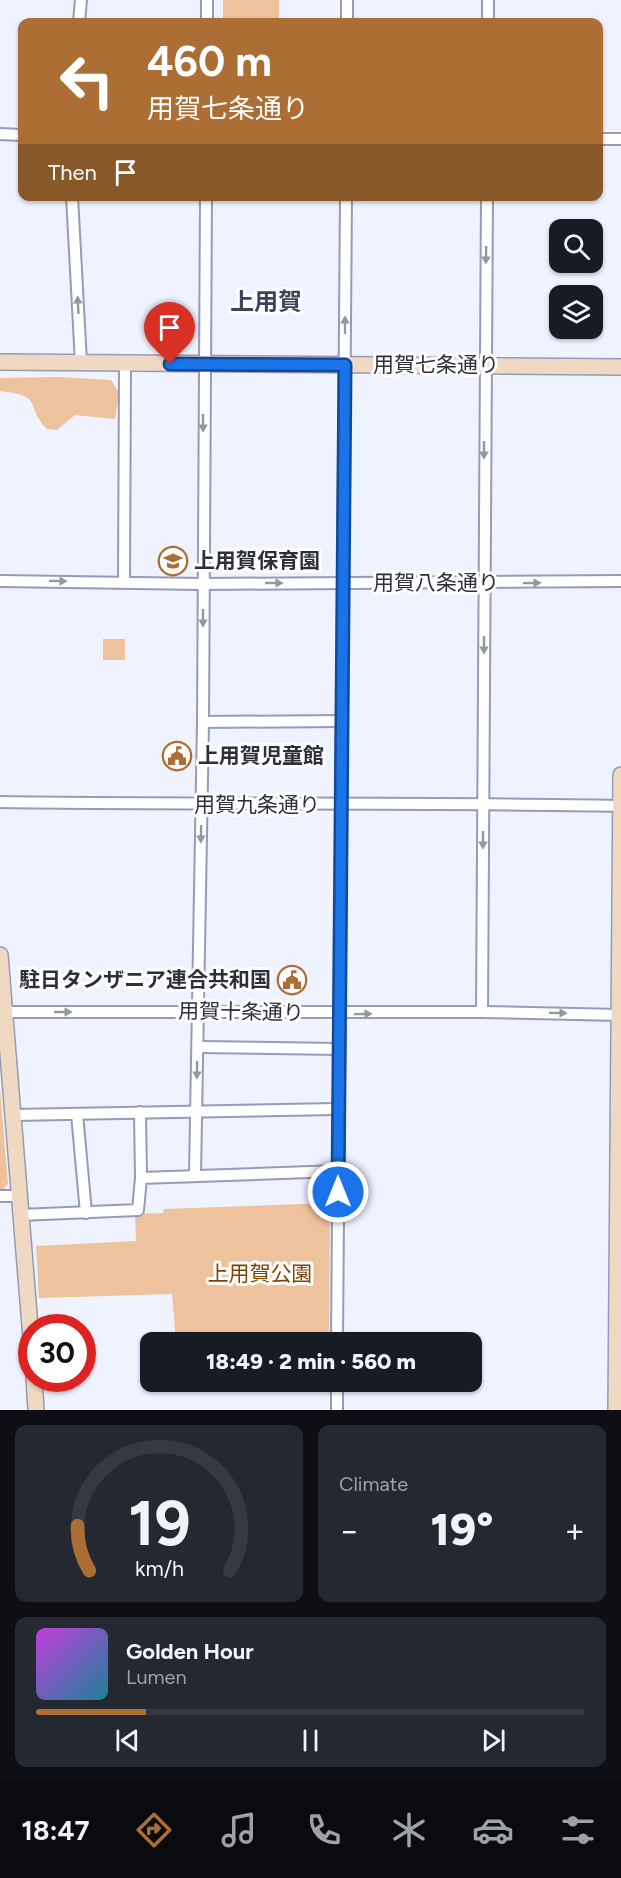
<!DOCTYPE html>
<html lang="en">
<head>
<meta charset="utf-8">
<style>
	body { margin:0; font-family:Figtree,"Noto Sans JP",sans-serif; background:#242831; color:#f1f3f6; height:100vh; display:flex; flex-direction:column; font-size:22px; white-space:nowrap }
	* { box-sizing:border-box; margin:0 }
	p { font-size:20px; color:#9ea1a6 }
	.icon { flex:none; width:33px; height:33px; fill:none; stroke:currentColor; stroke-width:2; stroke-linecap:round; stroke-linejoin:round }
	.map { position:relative; height:1410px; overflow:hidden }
	.drawer { display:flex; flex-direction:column; gap:15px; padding:15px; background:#0d0f14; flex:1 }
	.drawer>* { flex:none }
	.hud { position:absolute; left:18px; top:18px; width:585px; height:183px; border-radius:12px; box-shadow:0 2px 4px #0004; background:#ac6e34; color:#fff; overflow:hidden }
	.controls { position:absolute; left:549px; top:219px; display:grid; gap:12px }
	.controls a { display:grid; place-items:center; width:54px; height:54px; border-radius:12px; background:#171b24; box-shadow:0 2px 4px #0004; font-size:30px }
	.speed { position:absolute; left:18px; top:1314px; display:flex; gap:12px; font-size:30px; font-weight:700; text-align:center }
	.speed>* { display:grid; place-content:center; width:78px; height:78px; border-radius:50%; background:#171b24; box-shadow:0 2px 4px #0004; line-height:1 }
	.speed .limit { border:9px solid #d22; background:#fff; color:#111 }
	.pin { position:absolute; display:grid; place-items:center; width:51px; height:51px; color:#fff; margin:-62px -26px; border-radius:50% 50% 50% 0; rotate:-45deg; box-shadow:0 0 6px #0007 }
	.pin .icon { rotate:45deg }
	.me { position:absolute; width:66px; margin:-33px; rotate:0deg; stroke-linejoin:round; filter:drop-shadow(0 0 4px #0008) }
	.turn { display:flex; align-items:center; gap:21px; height:126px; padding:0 30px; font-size:27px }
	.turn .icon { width:78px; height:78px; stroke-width:2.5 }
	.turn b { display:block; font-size:42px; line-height:51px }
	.then { display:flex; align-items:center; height:57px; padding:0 30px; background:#0003; gap:12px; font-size:22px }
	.big { font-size:45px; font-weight:800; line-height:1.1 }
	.drawer .widget { flex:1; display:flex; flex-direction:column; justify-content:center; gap:9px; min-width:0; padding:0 21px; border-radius:12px; background:#242831 }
	.drawer .dial { align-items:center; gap:0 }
	.dial svg { height:156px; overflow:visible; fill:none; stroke:#363941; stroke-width:7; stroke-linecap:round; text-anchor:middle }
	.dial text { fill:#f1f3f6; stroke:none }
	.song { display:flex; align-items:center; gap:18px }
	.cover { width:72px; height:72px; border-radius:9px; background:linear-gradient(135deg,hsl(290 70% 55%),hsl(190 70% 35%)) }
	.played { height:6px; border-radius:3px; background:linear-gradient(90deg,#ac6e34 20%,#363941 20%) }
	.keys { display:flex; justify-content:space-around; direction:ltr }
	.heat { display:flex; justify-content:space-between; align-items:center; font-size:33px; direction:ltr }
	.drawer .tiles { flex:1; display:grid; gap:15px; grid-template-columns:1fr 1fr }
	.widget:last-child { grid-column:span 2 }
	.trip { position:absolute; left:140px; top:1332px; width:342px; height:60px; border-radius:12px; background:#171b24; box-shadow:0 2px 4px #0004; font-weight:800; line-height:60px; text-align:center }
	.menu { display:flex; height:96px; justify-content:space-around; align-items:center; background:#090b0e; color:#9ea1a6 }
	.menu .icon { width:42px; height:42px }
	.menu .current { color:#ac6e34 }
	.menu b { font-size:27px; color:#f1f3f6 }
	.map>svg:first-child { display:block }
</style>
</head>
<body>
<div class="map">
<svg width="621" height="1410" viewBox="0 0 621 1410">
	<rect width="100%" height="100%" fill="#eff2ff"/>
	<g fill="#eec29d">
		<rect x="223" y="0" width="56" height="22"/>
		<path d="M61,377L111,380L119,393L115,419L75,415L57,430L47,429C24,405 45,396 0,391V378Z"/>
		<rect x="103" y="639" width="22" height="21"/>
		<polygon points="0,1087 8,1184 2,1191 0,1191"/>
		<polygon points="330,1203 329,1342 176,1342 172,1294 39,1298 36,1246 136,1241 135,1214 163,1213 164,1209"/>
	</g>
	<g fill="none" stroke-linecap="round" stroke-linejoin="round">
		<g stroke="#959bb8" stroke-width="14">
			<g id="street">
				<polyline points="79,22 81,0"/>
				<polyline points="207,22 207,0"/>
				<polyline points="347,22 347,0"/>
				<polyline points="488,22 488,0"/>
				<polyline points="0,134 22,135"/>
				<polyline points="598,139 621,139"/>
				<polyline points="72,196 81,363"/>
				<polyline points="0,581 203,584 621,581"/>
				<polyline points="124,582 125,363"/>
				<polyline points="203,722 342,721"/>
				<path d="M0,802C207,805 414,802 621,806"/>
				<polyline points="5,1012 482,1012 621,1015"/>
				<polyline points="482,1012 487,196"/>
				<polyline points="198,1047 339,1049"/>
				<polyline points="140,1112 141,1178"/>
				<polyline points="77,1114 86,1213"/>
				<polyline points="13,1115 337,1109"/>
				<polyline points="195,1175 203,722 206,196"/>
				<polyline points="0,1196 19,1196"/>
				<polyline points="20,1215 138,1210 141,1178 338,1171"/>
				<polyline points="337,1342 346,196"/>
				<polyline points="337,1410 337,1382"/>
			</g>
		</g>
		<g stroke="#959bb8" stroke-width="18">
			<g id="secondary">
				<polyline points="0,362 621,367"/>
				<polyline points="0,955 32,1351"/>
				<polyline points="34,1378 36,1410"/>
				<polyline points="616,1410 621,775"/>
			</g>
		</g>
		<use href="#street" stroke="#fff" stroke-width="10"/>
		<use href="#secondary" stroke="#f0d9c3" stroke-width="15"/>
	</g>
	<defs><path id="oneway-solid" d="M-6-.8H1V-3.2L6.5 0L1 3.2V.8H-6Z" transform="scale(1.5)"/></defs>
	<g fill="#96979d">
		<use href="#oneway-solid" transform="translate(486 255) rotate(91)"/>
		<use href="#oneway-solid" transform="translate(78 305) rotate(-93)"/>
		<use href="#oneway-solid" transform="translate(345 325) rotate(-90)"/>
		<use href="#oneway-solid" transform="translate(203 423) rotate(90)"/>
		<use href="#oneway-solid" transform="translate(484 450) rotate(90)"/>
		<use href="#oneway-solid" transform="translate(58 581) rotate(1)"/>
		<use href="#oneway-solid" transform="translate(274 583)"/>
		<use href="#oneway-solid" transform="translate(532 583) rotate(-1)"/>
		<use href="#oneway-solid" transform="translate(203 618) rotate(90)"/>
		<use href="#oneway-solid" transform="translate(484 645) rotate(90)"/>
		<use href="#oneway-solid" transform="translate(201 834) rotate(91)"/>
		<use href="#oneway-solid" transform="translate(483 840) rotate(90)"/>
		<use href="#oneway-solid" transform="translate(63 1012)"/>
		<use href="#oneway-solid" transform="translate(558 1013) rotate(1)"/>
		<use href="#oneway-solid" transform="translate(363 1014) rotate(-1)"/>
		<use href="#oneway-solid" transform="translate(197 1070) rotate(91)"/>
	</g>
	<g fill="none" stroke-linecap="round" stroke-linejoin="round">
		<g stroke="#114b97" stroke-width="15">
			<polyline id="route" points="170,364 345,365 338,1192"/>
		</g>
		<use href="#route" stroke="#1a73e8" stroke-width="10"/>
	</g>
	<defs>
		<g id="school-ring" transform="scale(1.5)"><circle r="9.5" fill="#fff" stroke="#ac6e34" stroke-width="1.5"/><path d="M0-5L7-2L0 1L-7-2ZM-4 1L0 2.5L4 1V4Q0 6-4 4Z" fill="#ac6e34"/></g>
		<g id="civic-ring" transform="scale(1.5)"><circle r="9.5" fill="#fff" stroke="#ac6e34" stroke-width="1.5"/><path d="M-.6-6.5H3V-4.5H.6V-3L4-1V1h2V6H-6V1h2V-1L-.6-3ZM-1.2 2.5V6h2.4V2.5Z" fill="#ac6e34"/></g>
	</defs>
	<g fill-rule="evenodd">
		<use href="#school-ring" x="173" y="561"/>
		<use href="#civic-ring" x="177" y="756"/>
		<use href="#civic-ring" x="292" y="980"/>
	</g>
	<g text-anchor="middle" stroke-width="6" stroke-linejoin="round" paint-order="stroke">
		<g font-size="21" fill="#2d2f3b" stroke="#fff">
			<text x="436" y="372">用賀七条通り</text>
			<text x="436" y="590">用賀八条通り</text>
			<text x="257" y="812">用賀九条通り</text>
			<text transform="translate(241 1012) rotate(1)" y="7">用賀十条通り</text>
		</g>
		<g font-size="21" font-weight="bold" fill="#2d2f3b" stroke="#fff" text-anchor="start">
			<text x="194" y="568">上用賀保育園</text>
			<text x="198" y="763">上用賀児童館</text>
			<text x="271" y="987" text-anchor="end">駐日タンザニア連合共和国</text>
		</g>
		<g font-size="21" fill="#7e4500" stroke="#fff">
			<text x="260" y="1281">上用賀公園</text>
		</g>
		<g font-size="24" font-weight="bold" fill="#3f445d" stroke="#fff">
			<text x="266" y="310">上用賀</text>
		</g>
	</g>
</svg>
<div class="controls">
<a><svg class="icon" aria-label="search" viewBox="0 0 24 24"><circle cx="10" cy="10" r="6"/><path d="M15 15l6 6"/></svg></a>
<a><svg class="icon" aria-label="layers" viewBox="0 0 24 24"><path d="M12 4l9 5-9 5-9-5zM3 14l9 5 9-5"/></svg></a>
</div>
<div class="speed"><div class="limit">30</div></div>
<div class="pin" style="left:170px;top:364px;background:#d93025"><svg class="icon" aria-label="arrive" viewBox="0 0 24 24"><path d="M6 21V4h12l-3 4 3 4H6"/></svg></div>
<svg class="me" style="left:338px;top:1192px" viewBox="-20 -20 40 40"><circle r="17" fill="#1a73e8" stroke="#fff" stroke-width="3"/><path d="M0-11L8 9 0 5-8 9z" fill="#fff"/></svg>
<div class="trip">18:49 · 2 min · 560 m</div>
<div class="hud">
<div class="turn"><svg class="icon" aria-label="left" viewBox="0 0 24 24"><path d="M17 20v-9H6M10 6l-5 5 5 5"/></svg><div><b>460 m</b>用賀七条通り</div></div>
<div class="then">Then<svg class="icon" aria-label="arrive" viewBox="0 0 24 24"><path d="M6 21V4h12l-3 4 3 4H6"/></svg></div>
</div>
</div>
<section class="drawer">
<div class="tiles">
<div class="widget dial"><svg viewBox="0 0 100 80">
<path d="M14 69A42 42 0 1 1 86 69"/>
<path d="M14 69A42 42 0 0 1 8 46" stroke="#ac6e34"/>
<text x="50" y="56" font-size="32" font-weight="700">19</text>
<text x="50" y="72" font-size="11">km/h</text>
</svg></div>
<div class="widget"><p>Climate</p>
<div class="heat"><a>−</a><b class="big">19°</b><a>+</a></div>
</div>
<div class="widget">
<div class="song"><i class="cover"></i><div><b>Golden Hour</b><p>Lumen</p></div></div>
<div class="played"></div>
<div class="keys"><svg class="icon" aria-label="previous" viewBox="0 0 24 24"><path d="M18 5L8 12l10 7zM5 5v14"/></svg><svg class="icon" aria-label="pause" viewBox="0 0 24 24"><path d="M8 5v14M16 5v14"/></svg><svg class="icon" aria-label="next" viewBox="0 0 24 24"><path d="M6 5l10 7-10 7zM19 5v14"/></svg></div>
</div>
</div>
</section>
<nav class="menu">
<b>18:47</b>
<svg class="icon current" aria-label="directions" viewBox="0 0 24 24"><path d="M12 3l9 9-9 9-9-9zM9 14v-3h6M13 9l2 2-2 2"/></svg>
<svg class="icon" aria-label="music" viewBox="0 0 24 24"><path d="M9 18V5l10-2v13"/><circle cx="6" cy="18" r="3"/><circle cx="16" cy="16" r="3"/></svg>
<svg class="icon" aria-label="phone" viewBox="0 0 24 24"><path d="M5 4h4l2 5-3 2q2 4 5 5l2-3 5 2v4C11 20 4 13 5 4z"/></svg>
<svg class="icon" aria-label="climate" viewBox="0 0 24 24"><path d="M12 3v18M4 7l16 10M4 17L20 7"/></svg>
<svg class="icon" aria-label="car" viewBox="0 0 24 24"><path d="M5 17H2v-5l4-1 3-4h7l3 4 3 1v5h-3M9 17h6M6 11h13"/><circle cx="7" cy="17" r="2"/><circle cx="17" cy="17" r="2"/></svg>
<svg class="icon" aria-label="filters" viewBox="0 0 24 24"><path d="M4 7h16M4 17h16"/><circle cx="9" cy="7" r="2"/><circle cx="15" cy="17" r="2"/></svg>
</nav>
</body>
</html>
